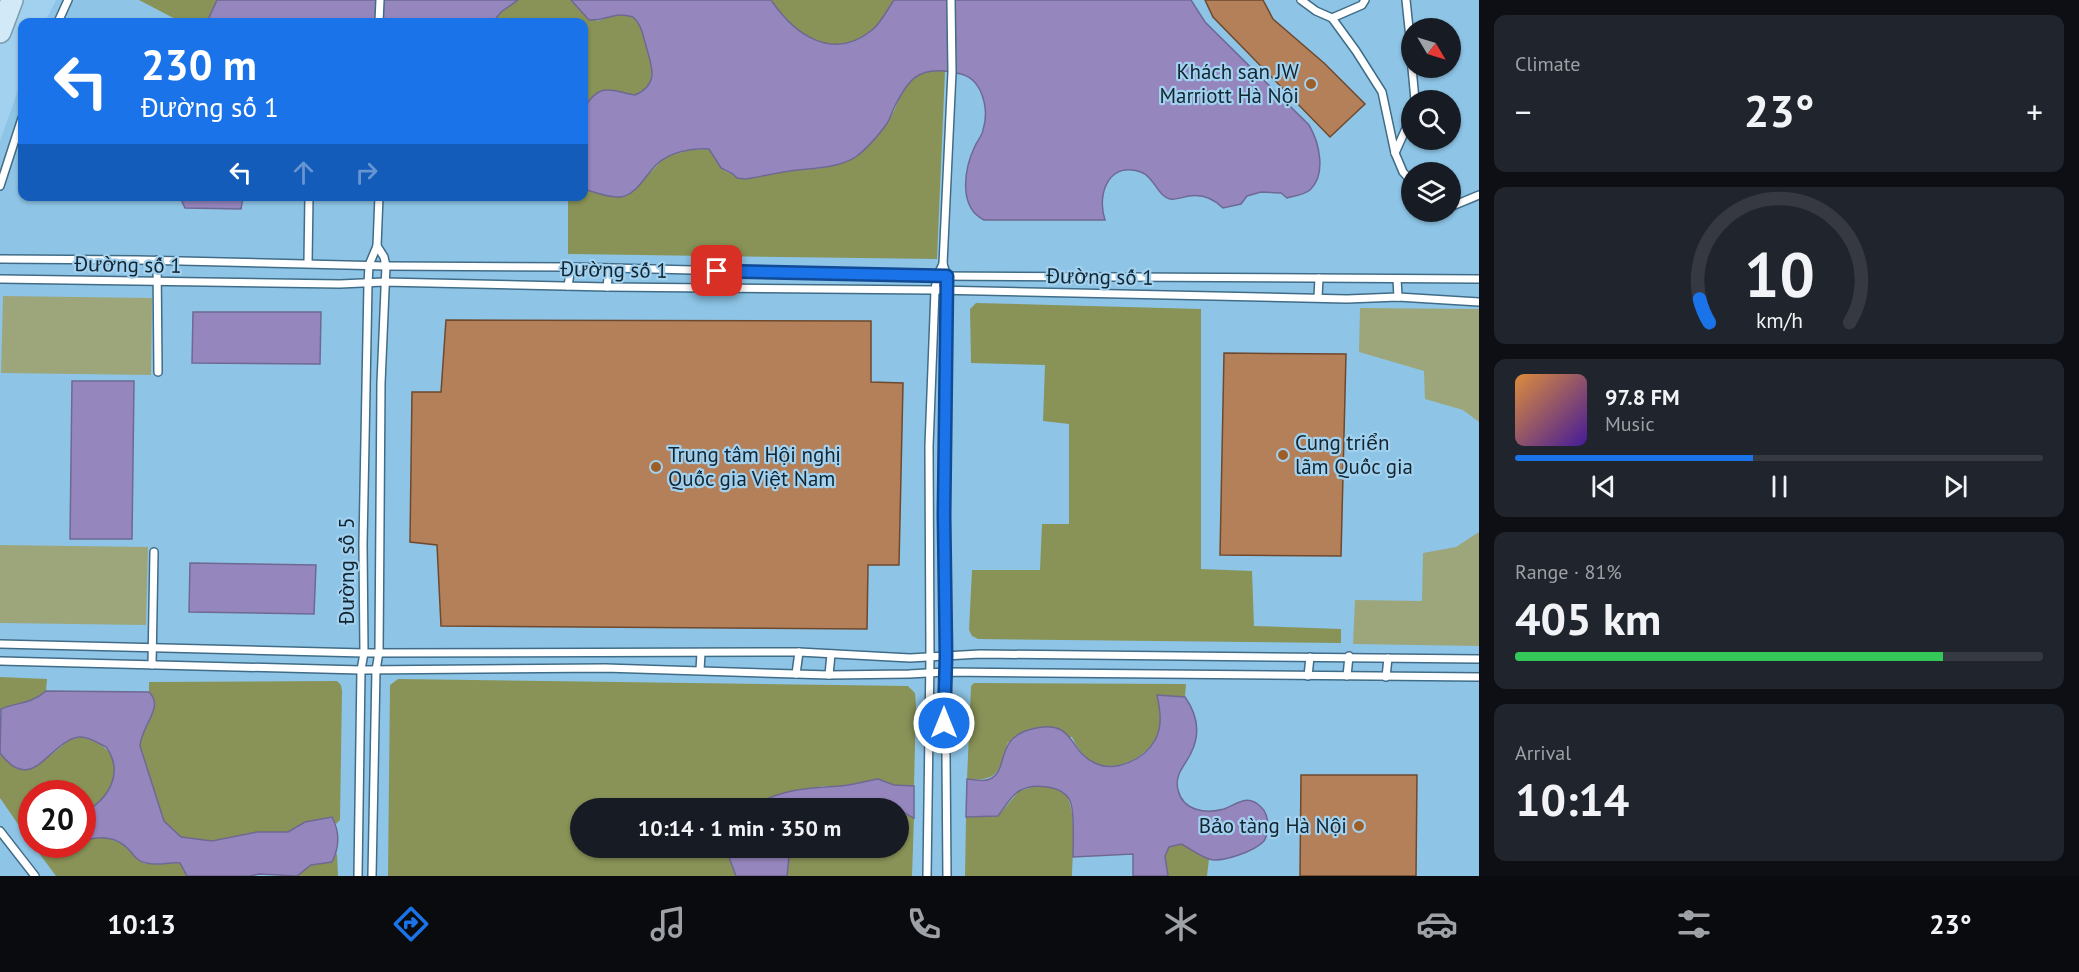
<!DOCTYPE html>
<html lang="en">
<head>
<meta charset="utf-8">
<style>
	body { margin:0; font-family:"PT Sans",sans-serif; background:#20242c; color:#f1f3f6; height:100vh; display:flex; flex-direction:column; font-size:22px; white-space:nowrap }
	* { box-sizing:border-box; margin:0 }
	p { font-size:20px; color:#9ea1a6 }
	.icon { flex:none; width:33px; height:33px; fill:none; stroke:currentColor; stroke-width:2; stroke-linecap:round; stroke-linejoin:round }
	.map { position:relative; flex:1; overflow:hidden }
	.details { display:flex; flex-direction:column; gap:15px; padding:15px; background:#0d0f14; width:600px }
	.details>* { flex:none }
	.top-card { position:absolute; left:18px; top:18px; width:570px; height:183px; border-radius:12px; box-shadow:0 2px 4px #0004; background:#1a73e8; color:#fff; overflow:hidden }
	.needle { width:39px; rotate:128deg }
	.buttons { position:absolute; left:1401px; top:18px; display:grid; gap:12px }
	.buttons a { display:grid; place-items:center; width:60px; height:60px; border-radius:50%; background:#171b24; box-shadow:0 2px 4px #0004; font-size:30px }
	.speed { position:absolute; left:18px; top:780px; display:flex; gap:12px; font-size:30px; font-weight:700; text-align:center }
	.speed>* { display:grid; place-content:center; width:78px; height:78px; border-radius:50%; background:#171b24; box-shadow:0 2px 4px #0004; line-height:1 }
	.speed .limit { border:9px solid #d22; background:#fff; color:#111 }
	.pin { position:absolute; display:grid; place-items:center; width:51px; height:51px; color:#fff; margin:-26px; border-radius:12px; box-shadow:0 3px 9px #0006 }
	.me { position:absolute; width:66px; margin:-33px; rotate:0deg; stroke-linejoin:round; filter:drop-shadow(0 0 4px #0008) }
	.turn { display:flex; align-items:center; gap:21px; height:126px; padding:0 24px; font-size:27px }
	.turn .icon { width:78px; height:78px; stroke-width:2.5 }
	.turn b { display:block; font-size:42px; line-height:51px }
	.lanes { display:flex; align-items:center; height:57px; padding:0 24px; background:#0003; justify-content:center; gap:30px; direction:ltr }
	.lanes .off { opacity:.35 }
	.big { font-size:45px; font-weight:600; line-height:1.1 }
	.details .card { flex:1; display:flex; flex-direction:column; justify-content:center; gap:9px; min-width:0; padding:0 21px; border-radius:12px; background:#20242c }
	.details .dial { align-items:center; gap:0 }
	.dial svg { height:156px; overflow:visible; fill:none; stroke:#363941; stroke-width:7; stroke-linecap:round; text-anchor:middle }
	.dial text { fill:#f1f3f6; stroke:none }
	.song { display:flex; align-items:center; gap:18px }
	.cover { width:72px; height:72px; border-radius:9px; background:linear-gradient(135deg,hsl(30 70% 55%),hsl(260 70% 35%)) }
	.played { height:6px; border-radius:3px; background:linear-gradient(90deg,#1a73e8 45%,#363941 45%) }
	.keys { display:flex; justify-content:space-around; direction:ltr }
	.heat { display:flex; justify-content:space-between; align-items:center; font-size:33px; direction:ltr }
	.charge { height:9px; border-radius:4px; background:linear-gradient(90deg,#34c759 81%,#363941 0) }
	.trip { position:absolute; left:570px; top:798px; width:339px; height:60px; border-radius:30px; background:#171b24; box-shadow:0 2px 4px #0004; font-weight:600; line-height:60px; text-align:center }
	.dock { display:flex; height:96px; justify-content:space-around; align-items:center; background:#090b0e; color:#9ea1a6 }
	.dock .icon { width:42px; height:42px }
	.dock .active { color:#1a73e8 }
	.dock b { font-size:27px; color:#f1f3f6 }
	main { display:flex; flex:1; min-height:0 }
	.map>svg:first-child { display:block }
</style>
</head>
<body>
<main>
<div class="map">
<svg width="1479" height="876" viewBox="0 0 1479 876">
	<rect width="100%" height="100%" fill="#a2d1ef"/>
	<path fill="#8ec5e7" fill-rule="evenodd" d="M56,0H1479V876H0V141L22,79V196H584V22H45ZM1412,28H1450V68H1412ZM1412,100H1450V140H1412ZM1412,172H1450V212H1412ZM32,794H82V844H32ZM580,808H898V848H580Z"/>
	<g fill="#9da67b">
		<polygon points="3,296 152,298 151,375 1,373"/>
		<polygon points="1360,308 1479,309 1479,422 1463,410 1425,399 1424,371 1359,352"/>
		<polygon points="1479,532 1479,646 1353,644 1355,600 1422,601 1423,553 1456,547"/>
		<polygon points="0,545 148,547 146,625 0,623"/>
	</g>
	<g fill="#899357">
		<polygon points="139,0 217,0 207,22 181,22"/>
		<path d="M518,0H571L585,15L598,21L616,14L633,17C642,24 642,33 645,44C650,60 655,71 648,87L635,95C612,91 600,83 584,108V22H493L501,12Z"/>
		<path d="M771,0H894C887,10 881,23 872,30C833,62 795,35 771,0Z"/>
		<path d="M934,69L945,71L937,259L568,254V197L584,196V189L622,197L632,192L665,157L690,150L709,149C714,154 717,163 721,168C734,181 769,175 784,172C804,169 830,170 847,160C862,152 875,139 885,126C903,102 898,78 934,69Z"/>
		<polygon points="976,303 1201,309 1201,569 1252,571 1254,626 1341,629 1341,643 978,639 972,636 969,630 972,570 1040,570 1042,524 1069,524 1069,424 1043,421 1045,365 971,363 970,309"/>
		<path d="M0,677L47,679L46,691C39,696 32,701 23,703C14,706 7,705 0,712Z"/>
		<polygon points="398,679 908,686 915,693 916,706 914,786 894,785 878,779 842,786 823,786 767,799 751,808 580,808 580,848 727,848 727,852 736,876 388,876 390,685"/>
		<path d="M337,681L341,685L342,691L340,820L336,824L332,818L305,822L288,832H256L212,841L181,837L164,821L140,746C141,728 165,707 149,692V682Z"/>
		<path d="M974,683L1186,684L1185,697L1157,695C1160,710 1163,727 1154,741C1144,758 1117,771 1097,764C1086,760 1077,748 1072,737L1008,742C999,770 1000,782 967,779L971,686Z"/>
		<path d="M81,737C131,748 120,794 83,813L82,794H32L31,843L0,798V753L2,755L50,756L69,740Z"/>
		<path d="M1033,787C1042,787 1053,786 1061,790C1079,801 1072,856 1072,876H965L966,817L998,816L1019,791Z"/>
		<path d="M879,801C893,802 901,812 914,818L912,876H787L789,857L792,848H898V808H862L870,803Z"/>
		<polygon points="95,837 107,838 123,844 138,860 146,864 180,863 187,876 56,876 33,845 48,845 52,852 82,844 83,841"/>
		<polygon points="1181,844 1209,859 1207,876 1168,876 1165,856 1169,847"/>
		<polygon points="337,853 338,876 297,876 311,865 332,862"/>
	</g>
	<g fill="#9686be" stroke="#6e6993" stroke-width="1.5">
		<polygon points="217,0 518,0 501,12 493,22 207,22"/>
		<path d="M571,0H771C795,35 833,62 872,30C881,23 887,10 894,0H1191L1205,22L1309,125C1319,142 1327,174 1310,190C1304,195 1294,196 1287,198L1281,193L1261,192L1247,196L1241,204L1223,208C1214,199 1202,194 1189,196C1183,197 1176,200 1170,199C1158,196 1154,178 1143,173C1110,159 1096,193 1105,220H984C958,207 964,169 975,146C977,141 982,136 983,130C987,117 986,103 980,90C973,77 965,74 951,72C917,66 907,81 893,110C891,115 889,122 885,126C879,135 865,150 857,156C838,169 812,168 790,171C775,173 760,177 745,179L737,178L733,174L721,168L709,149C691,148 669,152 656,165C646,175 636,195 621,197C609,198 594,192 584,189V108C601,81 611,91 635,95C662,83 650,63 645,42C642,32 641,24 633,17C611,11 608,21 589,20Z"/>
		<polygon points="180,197 243,197 241,209 185,208"/>
		<polygon points="193,312 321,312 320,364 192,363"/>
		<polygon points="72,381 134,381 132,539 70,539"/>
		<polygon points="190,563 316,565 314,614 189,612"/>
		<path d="M46,691L149,692C165,707 141,726 140,746L164,821L181,837L212,841L257,832H288L305,822L332,817C340,832 339,848 332,862L311,865L297,876L259,874L250,876H187L180,863C169,862 157,866 146,863C139,862 135,857 131,852C118,836 101,835 83,841V813C108,800 125,773 106,747C98,743 88,736 79,737C49,741 33,797 0,753L1,709C18,702 31,704 46,691Z"/>
		<path d="M1157,695L1185,697C1197,714 1201,733 1191,753C1185,766 1174,774 1178,790C1183,811 1206,814 1224,809C1237,804 1248,793 1261,807C1267,812 1268,820 1268,828C1267,833 1267,836 1264,841C1255,851 1222,863 1209,859C1199,856 1190,848 1181,844L1169,847L1165,856L1168,876H1133V854L1073,857C1073,844 1075,811 1070,801C1063,785 1033,783 1019,791C1011,796 1004,808 998,816L966,817L967,779C974,780 984,782 990,779C1010,769 994,738 1032,729C1076,718 1067,751 1095,763C1115,773 1145,759 1155,740C1163,726 1160,709 1157,695Z"/>
		<path d="M878,779L894,785L914,786V818C893,808 886,791 862,808H751C778,789 809,788 841,786C853,785 865,781 878,779Z"/>
		<polygon points="727,848 792,848 789,857 787,876 736,876 727,852"/>
	</g>
	<g fill="#b48059" stroke="#6e492e" stroke-width="1.5">
		<polygon points="1205,0 1263,0 1273,19 1324,63 1365,104 1330,137 1213,17"/>
		<polygon points="446,320 871,321 871,382 903,383 899,565 868,565 867,629 441,626 437,545 410,542 412,392 441,392"/>
		<polygon points="1224,353 1346,354 1341,556 1220,555"/>
		<polygon points="1301,775 1417,775 1416,876 1300,876"/>
	</g>
	<g fill="none" stroke-linecap="round" stroke-linejoin="round">
		<g stroke="#406c87" stroke-width="10">
			<g id="service">
				<polyline points="1301,0 1316,11 1332,18 1356,51 1382,92 1395,153 1403,172 1412,182"/>
				<polyline points="1406,0 1412,57"/>
				<polyline points="1332,18 1362,5 1365,0"/>
				<polyline points="58,22 68,0"/>
				<polyline points="379,22 380,0"/>
				<polyline points="1412,68 1415,100"/>
				<polyline points="1395,153 1412,115"/>
				<polyline points="0,186 22,118"/>
				<polyline points="1450,207 1479,195"/>
				<polyline points="0,259 138,260 386,266 571,267 937,276 1479,279"/>
				<polyline points="157,260 158,372"/>
				<polyline points="308,263 309,196"/>
				<polyline points="0,279 340,284 384,282 607,287 935,290 1347,299 1398,297 1479,302"/>
				<polyline points="1397,279 1398,297"/>
				<polyline points="568,286 571,267"/>
				<polyline points="607,287 609,269"/>
				<polyline points="1318,297 1319,278"/>
				<polyline points="0,644 364,653 799,652 910,658 980,654 1479,659"/>
				<polyline points="0,661 361,670 605,668 829,675 909,674 946,672 1479,677"/>
				<polyline points="152,665 154,552"/>
				<polyline points="700,670 701,653"/>
				<polyline points="796,674 799,652"/>
				<polyline points="829,675 831,654"/>
				<polyline points="1308,676 1310,657"/>
				<polyline points="1347,676 1349,656"/>
				<polyline points="1386,677 1388,658"/>
				<polyline points="0,831 35,876"/>
				<polyline points="358,876 361,670 364,653 363,544 368,284 369,265 377,246 379,196"/>
				<polyline points="372,876 376,670 379,652 381,383 386,266 384,257 377,246"/>
				<polyline points="927,876 930,657 929,446 935,290 937,276 943,264"/>
				<polyline points="947,876 944,515 947,276 943,264 952,72 951,0"/>
			</g>
		</g>
		<g stroke="#7b9bae" stroke-width="24">
			<polyline id="primary" points="0,32 12,0"/>
		</g>
		<use href="#service" stroke="#fff" stroke-width="7"/>
		<use href="#primary" stroke="#d2e9f7" stroke-width="21"/>
	</g>
	<g fill="none" stroke-linecap="round" stroke-linejoin="round">
		<g stroke="#114b97" stroke-width="15">
			<polyline id="route" points="717,271 947,276 944,515 946,656 944,723"/>
		</g>
		<use href="#route" stroke="#1a73e8" stroke-width="10"/>
	</g>
	<g fill="#9e5e28" stroke="#a2d1ef" stroke-width="2">
		<circle cx="1311" cy="84" r="6"/>
		<circle cx="1283" cy="455" r="6"/>
		<circle cx="656" cy="467" r="6"/>
		<circle cx="1359" cy="826" r="6"/>
	</g>
	<g text-anchor="middle" stroke-width="4.5" stroke-linejoin="round" paint-order="stroke">
		<g font-size="21" fill="#122530" stroke="#a2d1ef" text-anchor="end">
			<text x="1299" y="79">Khách sạn JW<tspan x="1299" dy="24">Marriott Hà Nội</tspan></text>
			<text x="1295" y="450" text-anchor="start">Cung triển<tspan x="1295" dy="24">lãm Quốc gia</tspan></text>
			<text x="668" y="462" text-anchor="start">Trung tâm Hội nghị<tspan x="668" dy="24">Quốc gia Việt Nam</tspan></text>
			<text x="1347" y="833">Bảo tàng Hà Nội</text>
		</g>
		<g font-size="21" fill="#122530" stroke="#a2d1ef">
			<text transform="translate(128 265) rotate(1)" y="7">Đường số 1</text>
			<text transform="translate(614 270) rotate(1)" y="7">Đường số 1</text>
			<text transform="translate(1100 277) rotate(1)" y="7">Đường số 1</text>
			<text transform="translate(347 571) rotate(-90)" y="7">Đường số 5</text>
		</g>
	</g>
</svg>
<div class="buttons">
<a><svg class="needle" viewBox="-14 -14 28 28"><path d="M0-13l5 13h-10z" fill="#e53935"/><path d="M0 13l5-13h-10z" fill="#9ea1a6"/></svg></a>
<a><svg class="icon" aria-label="search" viewBox="0 0 24 24"><circle cx="10" cy="10" r="6"/><path d="M15 15l6 6"/></svg></a>
<a><svg class="icon" aria-label="layers" viewBox="0 0 24 24"><path d="M12 4l9 5-9 5-9-5zM3 14l9 5 9-5"/></svg></a>
</div>
<div class="speed"><div class="limit">20</div></div>
<div class="pin" style="left:717px;top:271px;background:#d93025"><svg class="icon" aria-label="arrive" viewBox="0 0 24 24"><path d="M6 21V4h12l-3 4 3 4H6"/></svg></div>
<svg class="me" style="left:944px;top:723px" viewBox="-20 -20 40 40"><circle r="17" fill="#1a73e8" stroke="#fff" stroke-width="3"/><path d="M0-11L8 9 0 5-8 9z" fill="#fff"/></svg>
<div class="trip">10:14 · 1 min · 350 m</div>
<div class="top-card">
<div class="turn"><svg class="icon" aria-label="left" viewBox="0 0 24 24"><path d="M17 20v-9H6M10 6l-5 5 5 5"/></svg><div><b>230 m</b>Đường số 1</div></div>
<div class="lanes"><svg class="icon" aria-label="left" viewBox="0 0 24 24"><path d="M17 20v-9H6M10 6l-5 5 5 5"/></svg><svg class="icon off" aria-label="ahead" viewBox="0 0 24 24"><path d="M12 20V5M6 11l6-6 6 6"/></svg><svg class="icon off" aria-label="right" viewBox="0 0 24 24"><path d="M7 20v-9h11M14 6l5 5-5 5"/></svg></div>
</div>
</div>
<section class="details">
<div class="card"><p>Climate</p>
<div class="heat"><a>−</a><b class="big">23°</b><a>+</a></div>
</div>
<div class="card dial"><svg viewBox="0 0 100 80">
<path d="M14 69A42 42 0 1 1 86 69"/>
<path d="M14 69A42 42 0 0 1 9 57" stroke="#1a73e8"/>
<text x="50" y="56" font-size="32" font-weight="700">10</text>
<text x="50" y="72" font-size="11">km/h</text>
</svg></div>
<div class="card">
<div class="song"><i class="cover"></i><div><b>97.8 FM</b><p>Music</p></div></div>
<div class="played"></div>
<div class="keys"><svg class="icon" aria-label="previous" viewBox="0 0 24 24"><path d="M18 5L8 12l10 7zM5 5v14"/></svg><svg class="icon" aria-label="pause" viewBox="0 0 24 24"><path d="M8 5v14M16 5v14"/></svg><svg class="icon" aria-label="next" viewBox="0 0 24 24"><path d="M6 5l10 7-10 7zM19 5v14"/></svg></div>
</div>
<div class="card"><p>Range · 81%</p><b class="big">405 km</b><div class="charge"></div></div>
<div class="card"><p>Arrival</p><b class="big">10:14</b></div>
</section>
</main>
<nav class="dock">
<b>10:13</b>
<svg class="icon active" aria-label="directions" viewBox="0 0 24 24"><path d="M12 3l9 9-9 9-9-9zM9 14v-3h6M13 9l2 2-2 2"/></svg>
<svg class="icon" aria-label="music" viewBox="0 0 24 24"><path d="M9 18V5l10-2v13"/><circle cx="6" cy="18" r="3"/><circle cx="16" cy="16" r="3"/></svg>
<svg class="icon" aria-label="phone" viewBox="0 0 24 24"><path d="M5 4h4l2 5-3 2q2 4 5 5l2-3 5 2v4C11 20 4 13 5 4z"/></svg>
<svg class="icon" aria-label="climate" viewBox="0 0 24 24"><path d="M12 3v18M4 7l16 10M4 17L20 7"/></svg>
<svg class="icon" aria-label="car" viewBox="0 0 24 24"><path d="M5 17H2v-5l4-1 3-4h7l3 4 3 1v5h-3M9 17h6M6 11h13"/><circle cx="7" cy="17" r="2"/><circle cx="17" cy="17" r="2"/></svg>
<svg class="icon" aria-label="filters" viewBox="0 0 24 24"><path d="M4 7h16M4 17h16"/><circle cx="9" cy="7" r="2"/><circle cx="15" cy="17" r="2"/></svg>
<b>23°</b>
</nav>
</body>
</html>
